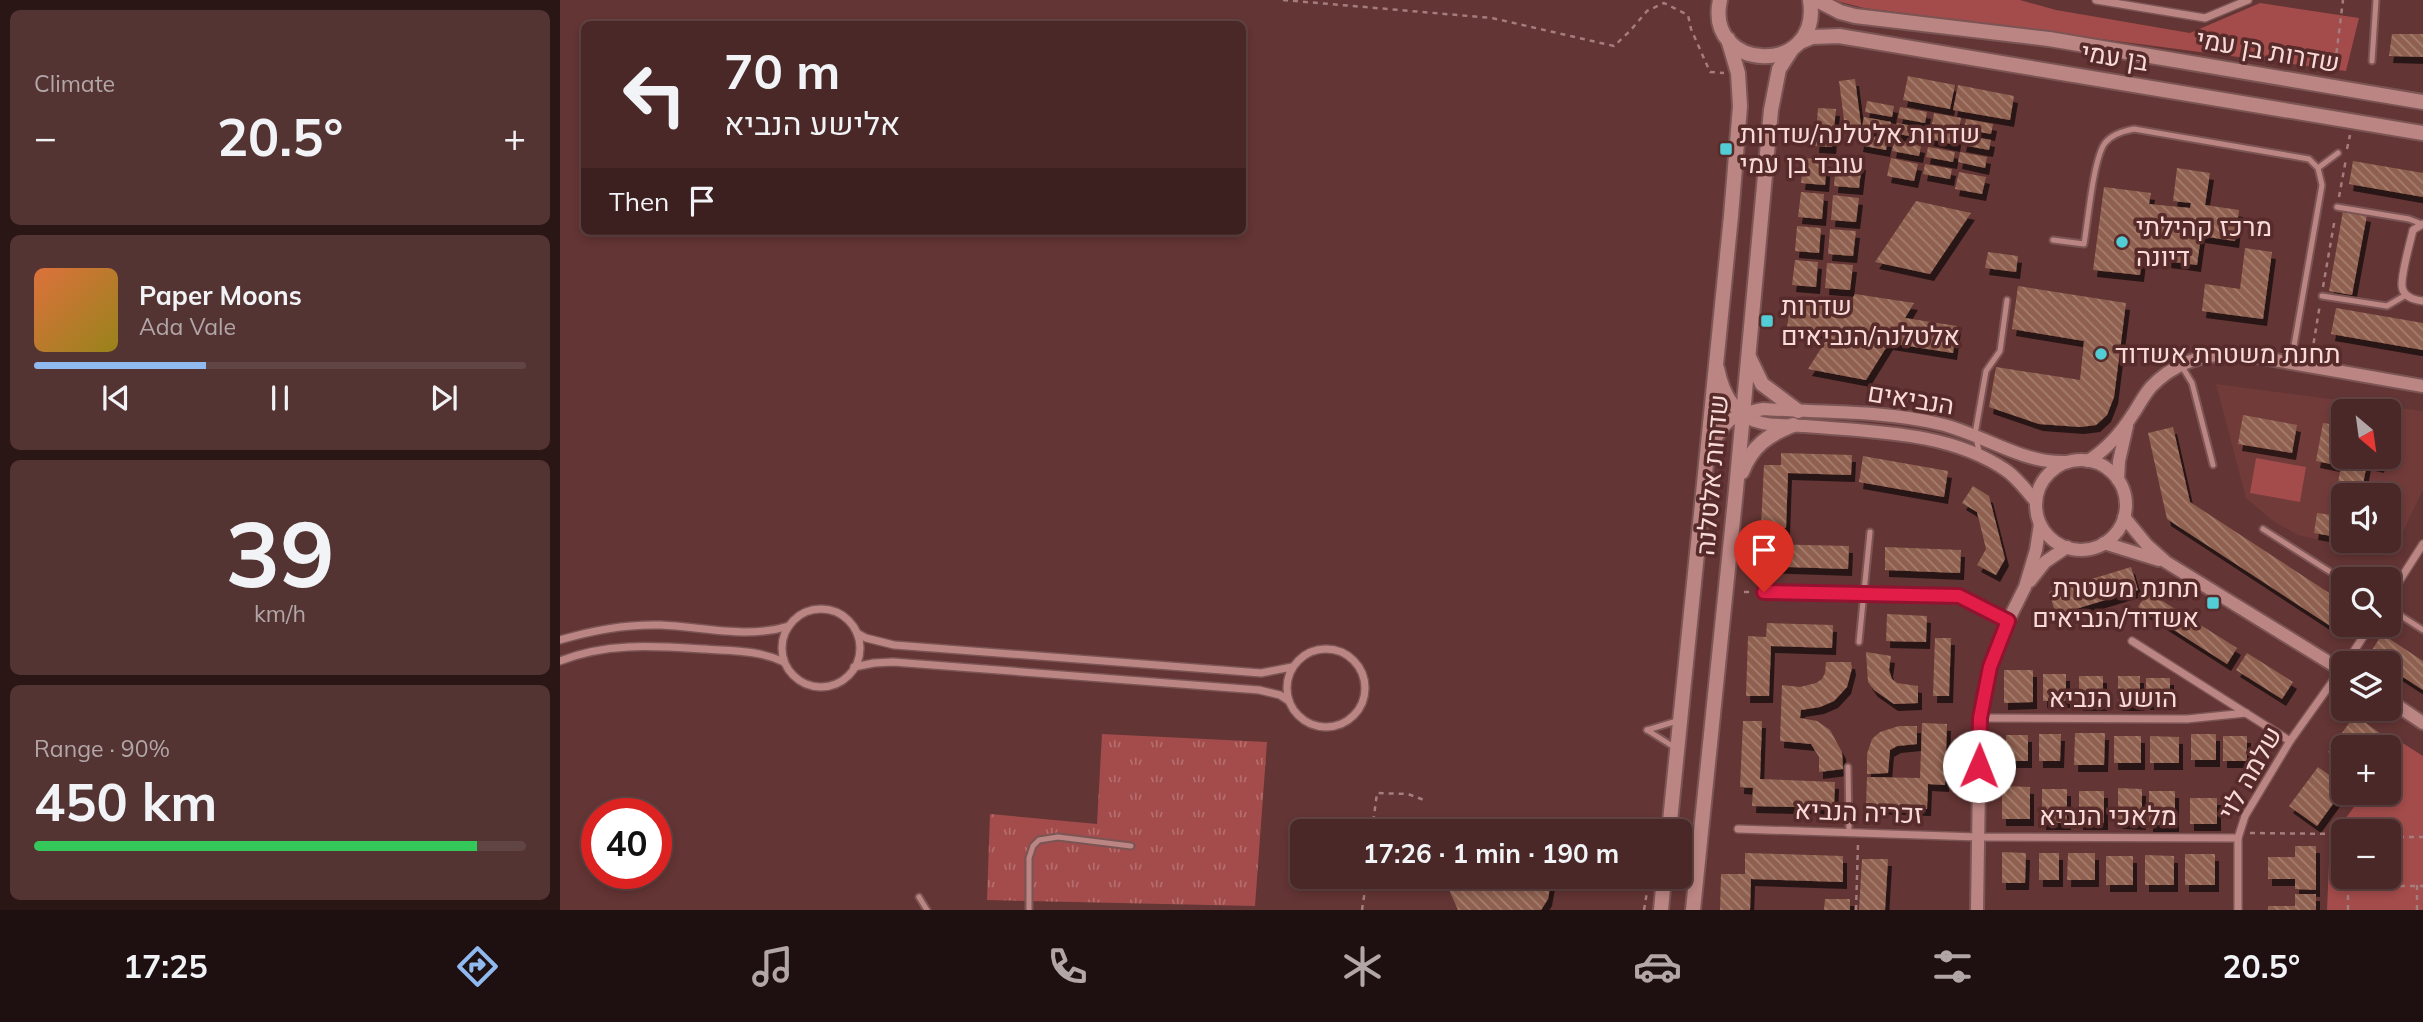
<!DOCTYPE html>
<html lang="en">
<head>
<meta charset="utf-8">
<style>
	body { margin:0; font-family:Mulish,Heebo,sans-serif; background:#543433; color:#f1f3f6; height:100vh; display:flex; flex-direction:column; font-size:26px; white-space:nowrap }
	* { box-sizing:border-box; margin:0 }
	p { font-size:23px; color:#b2a6a7 }
	.icon { flex:none; width:38px; height:38px; fill:none; stroke:currentColor; stroke-width:2; stroke-linecap:round; stroke-linejoin:round }
	.map { position:relative; flex:1; overflow:hidden }
	.side { display:flex; flex-direction:column; gap:10px; padding:10px; background:#291615; width:560px }
	.side>* { flex:none }
	.banner { position:absolute; left:21px; top:21px; width:665px; height:214px; border-radius:10px; box-shadow:0 4px 10px #0003,0 0 0 2px #614444; background:#4a2827; color:#f1f3f6; overflow:hidden }
	.needle { width:46px; rotate:151deg }
	.tools { position:absolute; left:1771px; top:399px; display:grid; gap:14px }
	.tools a { display:grid; place-items:center; width:70px; height:70px; border-radius:10px; background:#4a2827; box-shadow:0 4px 10px #0003,0 0 0 2px #614444; font-size:35px }
	.speed { position:absolute; left:21px; top:798px; display:flex; gap:14px; font-size:35px; font-weight:700; text-align:center }
	.speed>* { display:grid; place-content:center; width:91px; height:91px; border-radius:50%; background:#4a2827; box-shadow:0 4px 10px #0003,0 0 0 2px #614444; line-height:1 }
	.speed .limit { border:10px solid #d22; background:#fff; color:#111 }
	.pin { position:absolute; display:grid; place-items:center; width:60px; height:60px; color:#fff; margin:-72px -30px; border-radius:50% 50% 50% 0; rotate:-45deg; box-shadow:0 0 7px #0007 }
	.pin .icon { rotate:45deg }
	.me { position:absolute; width:77px; margin:-38px; rotate:1deg; stroke-linejoin:round; filter:drop-shadow(0 0 5px #0008) }
	.turn { display:flex; align-items:center; gap:24px; height:147px; padding:0 28px; font-size:32px }
	.turn .icon { width:91px; height:91px; stroke-width:2.5 }
	.turn b { display:block; font-size:49px; line-height:60px }
	.then { display:flex; align-items:center; height:66px; padding:0 28px; background:#0003; gap:14px; font-size:26px }
	.big { font-size:52px; font-weight:700; line-height:1.1 }
	.side .card { flex:1; display:flex; flex-direction:column; justify-content:center; gap:10px; min-width:0; padding:0 24px; border-radius:10px; background:#543433 }
	.side .dial { align-items:center; gap:0 }
	.dial b { font-size:91px; line-height:1 }
	.song { display:flex; align-items:center; gap:21px }
	.cover { width:84px; height:84px; border-radius:10px; background:linear-gradient(135deg,hsl(20 70% 55%),hsl(50 70% 35%)) }
	.played { height:7px; border-radius:4px; background:linear-gradient(90deg,#90b9f0 35%,#614444 35%) }
	.keys { display:flex; justify-content:space-around; direction:ltr }
	.heat { display:flex; justify-content:space-between; align-items:center; font-size:38px; direction:ltr }
	.charge { height:10px; border-radius:5px; background:linear-gradient(90deg,#34c759 90%,#614444 0) }
	.trip { position:absolute; left:730px; top:819px; width:402px; height:70px; border-radius:10px; background:#4a2827; box-shadow:0 4px 10px #0003,0 0 0 2px #614444; font-weight:700; line-height:70px; text-align:center }
	.tab-bar { display:flex; height:112px; justify-content:space-around; align-items:center; background:#1e1010; color:#b2a6a7 }
	.tab-bar .icon { width:49px; height:49px }
	.tab-bar .current { color:#90b9f0 }
	.tab-bar b { font-size:32px; color:#f1f3f6 }
	main { display:flex; flex:1; min-height:0 }
	.map>svg:first-child { display:block }
</style>
</head>
<body>
<main>
<section class="side">
<div class="card"><p>Climate</p>
<div class="heat"><a>−</a><b class="big">20.5°</b><a>+</a></div>
</div>
<div class="card">
<div class="song"><i class="cover"></i><div><b>Paper Moons</b><p>Ada Vale</p></div></div>
<div class="played"></div>
<div class="keys"><svg class="icon" aria-label="previous" viewBox="0 0 24 24"><path d="M18 5L8 12l10 7zM5 5v14"/></svg><svg class="icon" aria-label="pause" viewBox="0 0 24 24"><path d="M8 5v14M16 5v14"/></svg><svg class="icon" aria-label="next" viewBox="0 0 24 24"><path d="M6 5l10 7-10 7zM19 5v14"/></svg></div>
</div>
<div class="card dial"><b>39</b><p>km/h</p></div>
<div class="card"><p>Range · 90%</p><b class="big">450 km</b><div class="charge"></div></div>
</section>
<div class="map">
<svg width="1863" height="910" viewBox="0 0 1863 910">
	<defs>
		<pattern id="grass-tufts" width="24" height="20" patternUnits="userSpaceOnUse" patternTransform="scale(1.75)"><rect width="24" height="20" fill="#a34c4b"/><path d="M3 7l-1-3M5 7V3M7 7l1-3M15 17l-1-3M17 17v-4M19 17l1-3" fill="none" stroke="#b56e6d"/></pattern>
		<pattern id="building-back-hatch" width="6" height="6" patternUnits="userSpaceOnUse" patternTransform="scale(1.75)"><rect width="6" height="6" fill="#8f614f"/><path d="M-1 5l2 2M0 0l6 6M5-1l2 2" fill="none" stroke="#a57e70"/></pattern>
		<filter id="shadow"><feDropShadow dx="4" dy="7" stdDeviation="0" flood-color="#0009"/></filter>
	</defs>
	<rect width="100%" height="100%" fill="#633534"/>
	<path fill="#713b3a" fill-rule="evenodd" d="M1656,384L1863,411V490L1831,556L1738,535L1713,521L1686,498ZM1783,411H1829V457H1783ZM1783,495H1829V541H1783Z"/>
	<polygon fill="url(#grass-tufts)" points="542,734 707,742 695,906 427,900 430,814 537,824"/>
	<g fill="#a34c4b" fill-rule="evenodd">
		<polygon points="1273,0 1460,0 1496,10 1630,33 1700,3 1799,18 1786,71 1304,8"/>
		<polygon points="1696,458 1746,467 1740,502 1690,493"/>
		<path d="M1841,742L1863,756V910H1767L1770,840L1804,793H1829V759ZM1783,831H1829V877H1783Z"/>
	</g>
	<g fill="url(#building-back-hatch)" filter="url(#shadow)">
		<polygon points="1832,34 1863,34 1863,57 1829,56"/>
		<polygon points="1348,76 1395,85 1390,109 1343,100"/>
		<polygon points="1295,79 1301,125 1285,127 1279,81"/>
		<polygon points="1398,85 1454,96 1450,120 1393,110"/>
		<polygon points="1307,101 1334,106 1332,117 1305,112"/>
		<polygon points="1340,107 1367,112 1365,123 1338,118"/>
		<polygon points="1258,108 1276,109 1272,147 1255,146"/>
		<polygon points="1374,113 1401,118 1399,129 1372,124"/>
		<polygon points="1304,117 1331,122 1329,133 1302,127"/>
		<polygon points="1406,119 1433,124 1431,134 1404,129"/>
		<polygon points="1337,123 1364,128 1362,139 1335,133"/>
		<polygon points="1372,129 1398,134 1396,145 1369,139"/>
		<polygon points="1301,135 1328,140 1326,150 1299,145"/>
		<polygon points="1404,135 1431,140 1429,150 1402,145"/>
		<polygon points="1334,141 1361,146 1359,156 1332,151"/>
		<polygon points="1368,147 1395,152 1393,162 1366,157"/>
		<polygon points="1400,152 1427,157 1425,168 1398,162"/>
		<polygon points="1244,158 1267,160 1265,185 1241,183"/>
		<polygon points="1331,158 1358,164 1354,181 1327,176"/>
		<polygon points="1276,161 1302,163 1299,188 1274,186"/>
		<polygon points="1793,161 1863,173 1863,197 1789,184"/>
		<polygon points="1365,164 1392,169 1390,179 1363,174"/>
		<polygon points="1617,168 1650,173 1645,205 1679,210 1675,241 1641,236 1637,265 1607,261 1608,251 1583,248 1580,275 1533,270 1544,187 1591,193 1589,204 1630,208 1631,203 1613,201"/>
		<polygon points="1399,172 1426,177 1422,194 1395,189"/>
		<polygon points="1241,192 1264,194 1262,219 1238,217"/>
		<polygon points="1273,195 1299,198 1296,222 1271,220"/>
		<polygon points="1356,201 1411,213 1370,274 1315,262"/>
		<polygon points="1783,211 1807,215 1792,295 1769,291"/>
		<polygon points="1237,226 1261,228 1259,253 1235,251"/>
		<polygon points="1270,229 1296,231 1293,256 1268,254"/>
		<polygon points="1685,248 1712,252 1703,319 1642,311 1645,284 1680,289"/>
		<polygon points="1428,252 1458,256 1456,272 1425,268"/>
		<polygon points="1235,260 1258,262 1256,287 1232,285"/>
		<polygon points="1267,263 1293,265 1290,290 1265,288"/>
		<polygon points="1458,286 1566,303 1554,397 1547,415 1536,425 1520,427 1479,424 1429,407 1436,367 1520,380 1524,341 1452,329"/>
		<polygon points="1295,294 1354,303 1345,318 1397,326 1393,353 1329,343 1306,380 1248,369 1270,334 1227,327 1231,301 1286,309"/>
		<polygon points="1776,308 1863,323 1863,350 1771,334"/>
		<polygon points="1683,415 1737,425 1732,453 1678,444"/>
		<polygon points="1763,423 1783,426 1783,457 1822,457 1820,466 1807,463 1801,495 1783,495 1783,538 1754,533 1757,513 1772,515 1781,466 1756,461"/>
		<polygon points="1613,427 1630,502 1783,602 1783,623 1778,631 1607,519 1588,433"/>
		<polygon points="1221,453 1292,455 1291,475 1228,473 1226,528 1201,527 1204,465 1221,465"/>
		<polygon points="1303,456 1388,471 1384,497 1299,482"/>
		<polygon points="1413,486 1429,496 1445,559 1436,575 1417,565 1426,549 1417,512 1402,503"/>
		<polygon points="1203,544 1289,546 1288,569 1202,566"/>
		<polygon points="1325,547 1401,550 1400,573 1325,570"/>
		<polygon points="1571,567 1578,590 1496,615 1489,592"/>
		<polygon points="1588,592 1677,648 1667,664 1578,607"/>
		<polygon points="1327,614 1367,616 1366,642 1326,641"/>
		<polygon points="1207,623 1273,625 1272,648 1211,646 1209,696 1186,696 1188,636 1206,637"/>
		<polygon points="1822,634 1863,661 1863,690 1829,668 1829,663 1822,663 1809,655"/>
		<polygon points="1375,638 1391,638 1389,696 1373,696"/>
		<polygon points="1306,652 1331,656 1329,670 1332,679 1337,683 1358,686 1358,703 1334,704 1314,690 1308,682"/>
		<polygon points="1687,653 1733,682 1722,699 1676,670"/>
		<polygon points="1266,662 1291,662 1292,668 1287,687 1274,701 1260,707 1241,710 1240,718 1257,721 1270,730 1282,752 1283,769 1259,772 1259,757 1251,744 1220,741 1222,685 1240,687 1256,683 1262,679 1265,673"/>
		<polygon points="1444,670 1473,670 1473,702 1444,703"/>
		<rect x="1483" y="674" width="23" height="27"/>
		<rect x="1519" y="676" width="24" height="28"/>
		<rect x="1558" y="676" width="22" height="28"/>
		<rect x="1586" y="678" width="24" height="25"/>
		<polygon points="1795,715 1821,734 1812,747 1783,747 1783,763 1768,752"/>
		<polygon points="1183,721 1202,721 1200,779 1275,782 1274,808 1192,806 1193,788 1180,787"/>
		<polygon points="1362,723 1387,724 1385,785 1368,784 1367,809 1306,807 1307,777 1360,778"/>
		<polygon points="1339,726 1357,726 1357,744 1337,746 1330,750 1328,773 1307,774 1307,754 1312,739 1320,732"/>
		<polygon points="1515,733 1545,733 1544,765 1514,765"/>
		<polygon points="1479,734 1501,734 1500,761 1479,761"/>
		<rect x="1631" y="734" width="25" height="26"/>
		<rect x="1446" y="735" width="22" height="26"/>
		<rect x="1554" y="736" width="27" height="27"/>
		<polygon points="1590,736 1619,737 1619,763 1590,763"/>
		<rect x="1663" y="736" width="24" height="25"/>
		<polygon points="1758,767 1783,785 1783,790 1757,826 1729,806"/>
		<polygon points="1442,786 1470,787 1470,819 1442,819"/>
		<polygon points="1558,788 1582,789 1582,823 1558,822"/>
		<rect x="1482" y="789" width="25" height="34"/>
		<rect x="1519" y="791" width="25" height="32"/>
		<rect x="1589" y="791" width="26" height="34"/>
		<rect x="1630" y="798" width="27" height="26"/>
		<polygon points="1735,846 1756,846 1756,890 1735,889 1735,879 1708,879 1708,857 1735,857"/>
		<polygon points="1442,852 1466,853 1465,883 1442,883"/>
		<polygon points="1185,853 1283,856 1283,882 1191,879 1190,910 1160,910 1161,874 1185,874"/>
		<rect x="1479" y="853" width="20" height="27"/>
		<polygon points="1508,853 1535,853 1535,880 1507,880"/>
		<rect x="1625" y="854" width="30" height="31"/>
		<polygon points="1585,855 1614,856 1614,885 1585,885"/>
		<rect x="1546" y="856" width="27" height="29"/>
		<polygon points="1302,859 1328,859 1325,910 1299,910"/>
		<polygon points="890,877 990,877 991,882 988,899 981,910 898,910 890,892"/>
		<polygon points="1735,894 1756,894 1756,910 1708,910 1708,906 1735,906"/>
		<polygon points="1265,899 1290,899 1290,910 1264,910"/>
	</g>
	<g fill="none" stroke-linecap="round" stroke-linejoin="round">
		<g stroke="#7b5454" stroke-width="9">
			<g id="service">
				<polyline points="1812,61 1816,0"/>
				<polyline points="1758,168 1778,153"/>
				<polyline points="1777,207 1849,219 1862,224"/>
				<path d="M1493,240L1524,244C1528,222 1533,159 1545,143C1552,134 1563,131 1574,129L1749,159L1758,168L1762,185L1731,363"/>
				<polyline points="1762,296 1827,306 1846,295"/>
				<polyline points="1621,365 1632,383 1653,465"/>
				<polyline points="1420,455 1415,434 1426,371 1440,351 1447,300"/>
				<polyline points="1703,529 1783,580"/>
				<polyline points="1829,608 1863,630"/>
				<polyline points="1299,642 1310,532"/>
				<polyline points="1087,730 1114,747"/>
				<polyline points="1087,730 1117,721"/>
				<polyline points="1288,767 1289,833"/>
				<polyline points="359,897 367,910"/>
				<polyline points="469,910 469,858 473,846 479,840 498,837 571,846"/>
			</g>
		</g>
		<g stroke="#7b5454" stroke-width="10">
			<g id="minor">
				<polyline points="1536,0 1645,18 1688,0"/>
				<path d="M1863,224L1853,230C1850,243 1841,274 1842,286C1843,297 1854,300 1863,301"/>
				<polyline points="1204,592 1399,595 1448,621"/>
				<polyline points="1829,597 1863,544"/>
				<circle cx="261" cy="648" r="39"/>
				<polyline points="297,633 306,638 334,645 701,673 732,667"/>
				<path d="M0,640C33,630 66,624 101,625C143,627 188,639 229,626"/>
				<polyline points="1572,641 1730,741"/>
				<circle cx="766" cy="688" r="39"/>
				<path d="M0,661C46,642 96,646 145,649C172,651 199,650 224,662"/>
				<polyline points="1786,663 1811,625"/>
				<polyline points="294,667 314,663 333,662 699,690 720,695 729,701"/>
				<polyline points="1420,718 1627,719 1686,713"/>
				<polyline points="1178,829 1418,837 1678,838"/>
				<polyline points="1678,910 1678,838 1685,816 1730,741 1782,668"/>
			</g>
		</g>
		<g stroke="#7b5454" stroke-width="16">
			<g id="tertiary">
				<path d="M1158,368C1163,393 1174,417 1202,423C1215,426 1231,425 1245,426C1311,432 1390,431 1447,471C1458,479 1467,491 1476,502"/>
				<path d="M1148,453C1165,422 1166,416 1203,409C1262,413 1323,410 1380,424C1423,434 1462,464 1507,462"/>
				<circle cx="1521" cy="505" r="45"/>
				<path d="M1528,461C1547,449 1561,433 1573,414C1579,405 1584,395 1591,387C1615,361 1646,353 1680,354L1863,386"/>
				<polyline points="1558,480 1559,461 1567,426"/>
				<polyline points="1564,517 1587,545 1606,562 1783,671"/>
				<polyline points="1544,543 1599,560"/>
				<polyline points="1470,581 1485,562 1507,547"/>
				<polyline points="1829,700 1863,723"/>
				<polyline points="1417,910 1420,718 1430,667 1448,621 1465,587 1476,550 1480,524"/>
			</g>
		</g>
		<g stroke="#7b5454" stroke-width="18">
			<g id="secondary">
				<path d="M1160,0C1144,72 1262,78 1250,0"/>
				<polyline points="1257,0 1280,12 1295,16 1489,39 1863,102"/>
				<polyline points="1240,42 1252,37 1279,36 1863,133"/>
				<polyline points="1189,357 1202,384 1238,411"/>
				<path d="M1182,472C1192,446 1208,435 1233,425"/>
				<polyline points="1109,831 1171,216 1180,106 1178,73 1168,39"/>
				<polyline points="1101,910 1104,877"/>
				<polyline points="1133,910 1176,490 1211,110 1219,69 1232,49"/>
			</g>
		</g>
		<g stroke="#a47d7c" stroke-width="2.5" stroke-dasharray="5 5" stroke-linecap="butt">
			<polyline points="723,0 932,18 1054,46 1070,31 1087,11 1104,3 1128,15 1131,29 1150,72 1164,73"/>
			<polyline points="1774,73 1783,0"/>
			<polyline points="1787,149 1790,135"/>
			<polyline points="1779,197 1786,159"/>
			<polyline points="1763,287 1775,218"/>
			<polyline points="1752,353 1760,304"/>
			<polyline points="1184,592 1194,592"/>
			<polyline points="812,831 817,793 848,794 864,800"/>
			<polyline points="1690,833 1783,834"/>
			<polyline points="1829,837 1863,837"/>
			<polyline points="1829,866 1830,886 1863,886"/>
			<polyline points="1857,885 1857,910"/>
			<polyline points="802,910 807,877"/>
			<polyline points="1084,910 1088,886"/>
			<polyline points="1296,910 1298,843"/>
			<polyline points="1788,910 1788,877"/>
		</g>
		<use href="#service" stroke="#ba8582" stroke-width="5"/>
		<use href="#minor" stroke="#ba8582" stroke-width="7"/>
		<use href="#tertiary" stroke="#ba8582" stroke-width="12"/>
		<use href="#secondary" stroke="#ba8582" stroke-width="14"/>
	</g>
	<g fill="none" stroke-linecap="round" stroke-linejoin="round">
		<g stroke="#92132f" stroke-width="18">
			<polyline id="route" points="1204,592 1399,596 1448,621 1430,667 1420,718 1419,766"/>
		</g>
		<use href="#route" stroke="#e11d48" stroke-width="12"/>
	</g>
	<g fill="#52ccd5" stroke="#572b2a" stroke-width="2.5">
		<rect x="1159" y="142" width="14" height="14" rx="3.5"/>
		<circle cx="1562" cy="242" r="7"/>
		<rect x="1200" y="314" width="14" height="14" rx="3.5"/>
		<circle cx="1541" cy="354" r="7"/>
		<rect x="1646" y="596" width="14" height="14" rx="3.5"/>
	</g>
	<g text-anchor="middle" stroke-width="7" stroke-linejoin="round" paint-order="stroke">
		<g font-size="26" fill="#f8dad8" stroke="#572b2a">
			<text transform="translate(1708 51) rotate(10)" y="9">שדרות בן עמי</text>
			<text transform="translate(1555 57) rotate(9)" y="9">בן עמי</text>
			<text transform="translate(1351 399) rotate(9)" y="9">הנביאים</text>
			<text transform="translate(1152 475) rotate(-85)" y="9">שדרות אלטלנה</text>
			<text x="1553" y="707">הושע הנביא</text>
			<text transform="translate(1690 773) rotate(-61)" y="9">שלמה לוי</text>
			<text transform="translate(1299 812) rotate(2)" y="9">זכריה הנביא</text>
			<text x="1548" y="825">מלאכי הנביא</text>
		</g>
		<g font-size="26" fill="#f8dad8" stroke="#572b2a" text-anchor="start">
			<text x="1180" y="143">שדרות אלטלנה/שדרות<tspan x="1180" dy="30">עובד בן עמי</tspan></text>
			<text x="1576" y="236">מרכז קהילתי<tspan x="1576" dy="30">דיונה</tspan></text>
			<text x="1221" y="315">שדרות<tspan x="1221" dy="30">אלטלנה/הנביאים</tspan></text>
			<text x="1555" y="363">תחנת משטרת אשדוד</text>
			<text x="1639" y="597" text-anchor="end">תחנת משטרת<tspan x="1639" dy="30">אשדוד/הנביאים</tspan></text>
		</g>
	</g>
</svg>
<div class="tools">
<a><svg class="needle" viewBox="-14 -14 28 28"><path d="M0-13l5 13h-10z" fill="#e53935"/><path d="M0 13l5-13h-10z" fill="#b2a6a7"/></svg></a>
<a><svg class="icon" aria-label="sound" viewBox="0 0 24 24"><path d="M4 9h4l5-4v14l-5-4H4zM17 9q2 3 0 6"/></svg></a>
<a><svg class="icon" aria-label="search" viewBox="0 0 24 24"><circle cx="10" cy="10" r="6"/><path d="M15 15l6 6"/></svg></a>
<a><svg class="icon" aria-label="layers" viewBox="0 0 24 24"><path d="M12 4l9 5-9 5-9-5zM3 14l9 5 9-5"/></svg></a>
<a>+</a>
<a>−</a>
</div>
<div class="speed"><div class="limit">40</div></div>
<div class="pin" style="left:1204px;top:592px;background:#d93025"><svg class="icon" aria-label="arrive" viewBox="0 0 24 24"><path d="M6 21V4h12l-3 4 3 4H6"/></svg></div>
<svg class="me" style="left:1419px;top:766px" viewBox="-20 -20 40 40"><circle r="19" fill="#fff"/><path d="M0-13L10 11 0 6-10 11z" fill="#e11d48"/></svg>
<div class="trip">17:26 · 1 min · 190 m</div>
<div class="banner">
<div class="turn"><svg class="icon" aria-label="left" viewBox="0 0 24 24"><path d="M17 20v-9H6M10 6l-5 5 5 5"/></svg><div><b>70 m</b>אלישע הנביא</div></div>
<div class="then">Then<svg class="icon" aria-label="arrive" viewBox="0 0 24 24"><path d="M6 21V4h12l-3 4 3 4H6"/></svg></div>
</div>
</div>
</main>
<nav class="tab-bar">
<b>17:25</b>
<svg class="icon current" aria-label="directions" viewBox="0 0 24 24"><path d="M12 3l9 9-9 9-9-9zM9 14v-3h6M13 9l2 2-2 2"/></svg>
<svg class="icon" aria-label="music" viewBox="0 0 24 24"><path d="M9 18V5l10-2v13"/><circle cx="6" cy="18" r="3"/><circle cx="16" cy="16" r="3"/></svg>
<svg class="icon" aria-label="phone" viewBox="0 0 24 24"><path d="M5 4h4l2 5-3 2q2 4 5 5l2-3 5 2v4C11 20 4 13 5 4z"/></svg>
<svg class="icon" aria-label="climate" viewBox="0 0 24 24"><path d="M12 3v18M4 7l16 10M4 17L20 7"/></svg>
<svg class="icon" aria-label="car" viewBox="0 0 24 24"><path d="M5 17H2v-5l4-1 3-4h7l3 4 3 1v5h-3M9 17h6M6 11h13"/><circle cx="7" cy="17" r="2"/><circle cx="17" cy="17" r="2"/></svg>
<svg class="icon" aria-label="filters" viewBox="0 0 24 24"><path d="M4 7h16M4 17h16"/><circle cx="9" cy="7" r="2"/><circle cx="15" cy="17" r="2"/></svg>
<b>20.5°</b>
</nav>
</body>
</html>
